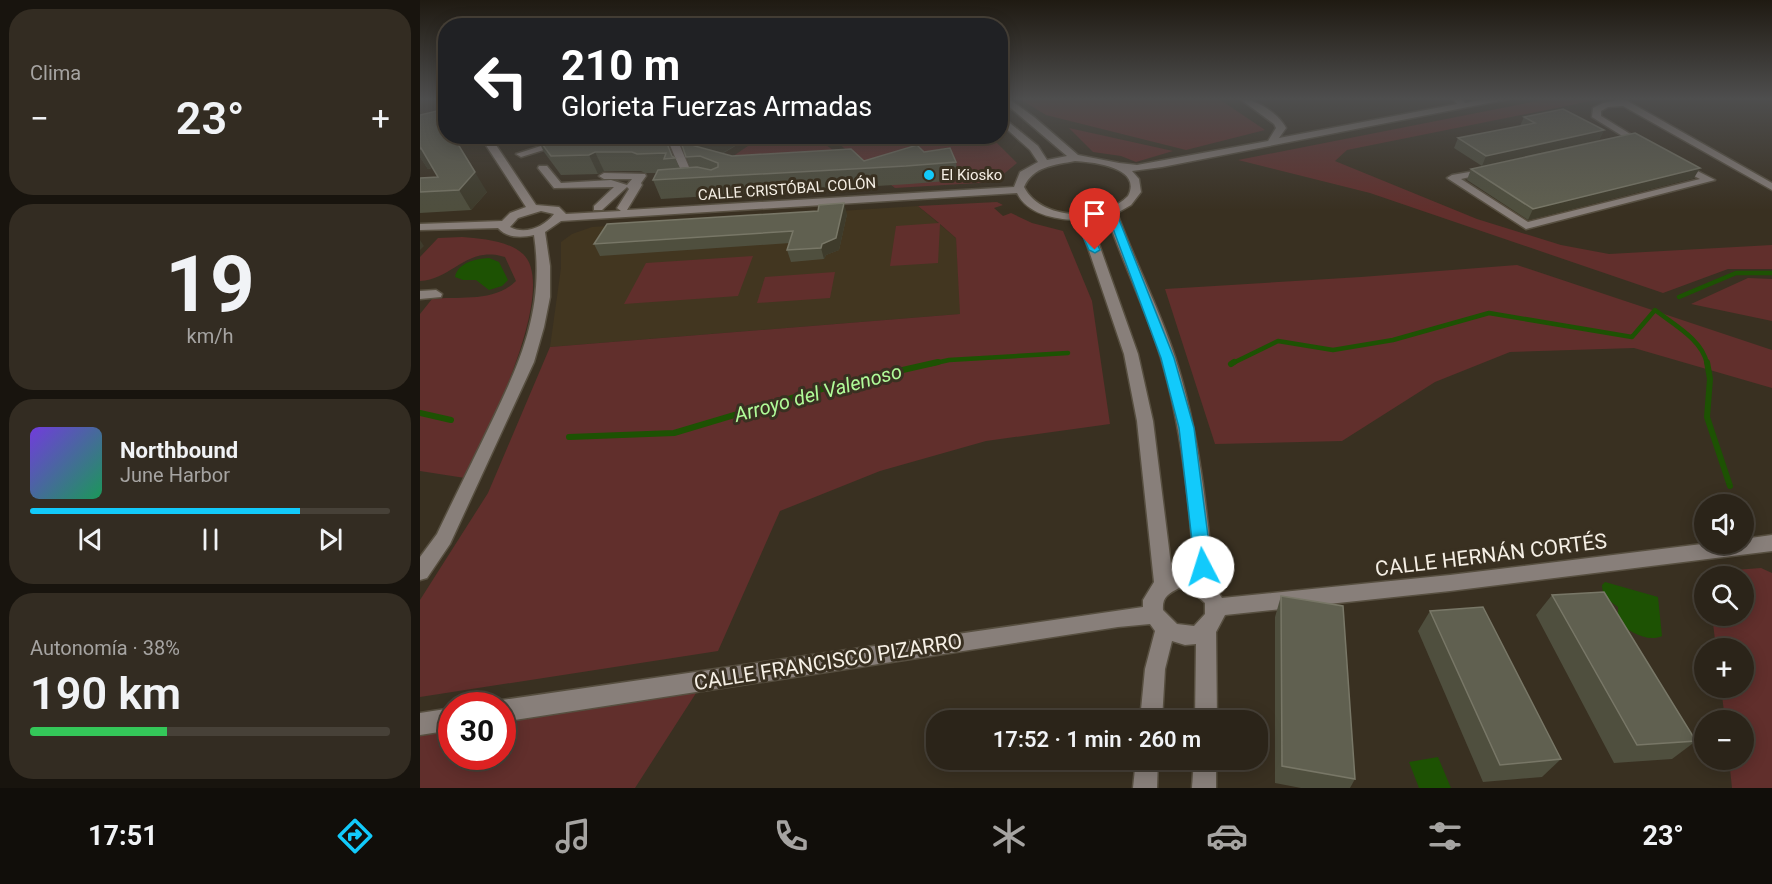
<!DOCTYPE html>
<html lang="es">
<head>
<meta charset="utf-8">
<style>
	body { margin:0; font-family:Roboto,sans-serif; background:#332c22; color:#f1f3f6; height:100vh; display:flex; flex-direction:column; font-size:22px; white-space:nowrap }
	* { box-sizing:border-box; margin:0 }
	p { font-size:20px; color:#a6a4a2 }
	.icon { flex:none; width:33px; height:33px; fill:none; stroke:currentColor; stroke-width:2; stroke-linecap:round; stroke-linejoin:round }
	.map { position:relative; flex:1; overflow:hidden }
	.details { display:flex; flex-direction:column; gap:9px; padding:9px; background:#18140e; width:420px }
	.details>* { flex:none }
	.hud { position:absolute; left:18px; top:18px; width:570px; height:126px; border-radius:24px; box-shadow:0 3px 15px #0003,0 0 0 2px #474138; background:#202124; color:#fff; overflow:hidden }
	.tools { position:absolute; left:1274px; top:494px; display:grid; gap:12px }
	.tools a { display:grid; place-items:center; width:60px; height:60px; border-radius:50%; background:#2b2419; box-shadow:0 3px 15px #0003,0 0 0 2px #474138; font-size:30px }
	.speed { position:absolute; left:18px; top:692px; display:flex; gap:12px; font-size:30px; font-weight:700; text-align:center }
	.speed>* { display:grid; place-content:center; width:78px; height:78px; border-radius:50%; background:#2b2419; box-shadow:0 3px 15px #0003,0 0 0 2px #474138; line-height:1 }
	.speed .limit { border:9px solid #d22; background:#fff; color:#111 }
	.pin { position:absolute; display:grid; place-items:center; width:51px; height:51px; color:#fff; margin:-62px -26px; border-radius:50% 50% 50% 0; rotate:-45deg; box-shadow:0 0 6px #0007 }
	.pin .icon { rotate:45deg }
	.me { position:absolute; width:66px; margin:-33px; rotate:355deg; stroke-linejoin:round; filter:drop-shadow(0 0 4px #0008) }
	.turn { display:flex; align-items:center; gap:21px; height:126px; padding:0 24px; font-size:27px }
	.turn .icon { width:78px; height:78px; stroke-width:2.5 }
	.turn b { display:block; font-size:42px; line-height:51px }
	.big { font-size:45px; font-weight:600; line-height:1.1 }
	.details .tile { flex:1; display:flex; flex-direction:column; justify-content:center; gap:9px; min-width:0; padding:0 21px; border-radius:24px; background:#332c22 }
	.details .dial { align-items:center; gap:0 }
	.dial b { font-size:78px; line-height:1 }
	.song { display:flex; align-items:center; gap:18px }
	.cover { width:72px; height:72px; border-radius:9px; background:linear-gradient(135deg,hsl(260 70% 55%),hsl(150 70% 35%)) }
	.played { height:6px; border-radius:3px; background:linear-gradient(90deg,#12cafb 75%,#474138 75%) }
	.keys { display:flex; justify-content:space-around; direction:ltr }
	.heat { display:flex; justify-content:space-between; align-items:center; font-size:33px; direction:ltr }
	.charge { height:9px; border-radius:4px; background:linear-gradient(90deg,#34c759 38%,#474138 0) }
	.trip { position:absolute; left:506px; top:710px; width:342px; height:60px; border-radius:24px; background:#2b2419; box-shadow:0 3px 15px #0003,0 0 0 2px #474138; font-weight:600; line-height:60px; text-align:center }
	.menu { display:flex; height:96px; justify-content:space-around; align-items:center; background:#110e0a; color:#a6a4a2 }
	.menu .icon { width:42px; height:42px }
	.menu .selected { color:#12cafb }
	.menu b { font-size:27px; color:#f1f3f6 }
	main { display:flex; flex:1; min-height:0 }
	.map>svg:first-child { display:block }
</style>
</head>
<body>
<main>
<section class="details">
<div class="tile"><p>Clima</p>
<div class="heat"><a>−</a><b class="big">23°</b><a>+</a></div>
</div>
<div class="tile dial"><b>19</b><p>km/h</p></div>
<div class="tile">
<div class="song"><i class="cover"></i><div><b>Northbound</b><p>June Harbor</p></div></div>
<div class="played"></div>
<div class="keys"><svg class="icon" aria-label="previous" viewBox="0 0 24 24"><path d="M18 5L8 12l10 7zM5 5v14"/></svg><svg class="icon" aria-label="pause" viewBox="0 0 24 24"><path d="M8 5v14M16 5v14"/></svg><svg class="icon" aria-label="next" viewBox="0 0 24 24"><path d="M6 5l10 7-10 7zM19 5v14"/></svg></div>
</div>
<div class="tile"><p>Autonomía · 38%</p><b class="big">190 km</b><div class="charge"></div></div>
</section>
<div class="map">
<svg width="1352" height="788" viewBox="0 0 1352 788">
	<rect width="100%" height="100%" fill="#393021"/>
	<polygon fill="#423620" points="498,206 536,238 541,314 130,347 141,268 141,242 152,234 172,227"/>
	<g fill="#612f2c">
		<polygon points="600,99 799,99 845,130 766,150 626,115"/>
		<polygon points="1127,99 1181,99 927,150 915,161 1057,219 1141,245 1189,254 1352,245 1352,269 1308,269 1243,293 950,193 818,160"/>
		<polygon points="649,128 753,151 716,162 701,156 673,152"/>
		<polygon points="341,137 395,137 417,153 309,159"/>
		<polygon points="410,137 571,137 597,163 574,182 475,188"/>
		<polygon points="577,202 583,205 574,208 583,216 591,213 612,223 643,231 672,301 690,424 566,441 460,471 360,511 298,651 0,697 0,600 68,493 130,347 540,314 536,238 520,224 518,263 470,266 476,226 519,223 498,206"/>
		<path d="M42,237C62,239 87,240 103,254C140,288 64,441 45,478L0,471V314L12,299C39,296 74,303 96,281L85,257C47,245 33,279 0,281V257L18,238Z"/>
		<polygon points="333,256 318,296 204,304 226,263"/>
		<polygon points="1097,265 1352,350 1352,388 1214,348 1090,352 1015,382 922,441 795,444 745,289 941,277"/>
		<polygon points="415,272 410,298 337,303 345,277"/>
		<polygon points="1328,278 1352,279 1352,321 1271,304"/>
		<polygon points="1341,568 1352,573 1352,788 1312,788 1309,759 1323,759 1323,720 1305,720 1301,687 1323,687 1323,648 1296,648 1292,615 1323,615 1323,576 1288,576 1288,572"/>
		<polygon points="278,690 215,788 0,788 0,736 31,730 32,756 82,756 83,722"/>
	</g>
	<g fill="#1d5203">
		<path d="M69,258L79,262L88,280L82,286L69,290L56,280H43L35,277C38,262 56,259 69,258Z"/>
		<path d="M1185,582L1238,597L1242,636C1228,643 1207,631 1198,621V607C1189,601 1182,596 1182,585Z"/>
		<polygon points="1018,757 1031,788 999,788 989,762"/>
	</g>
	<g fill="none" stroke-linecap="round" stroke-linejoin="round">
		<g stroke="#1d5203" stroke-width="4.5">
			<polyline points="1259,297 1316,273 1352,273"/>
			<polyline points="511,364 529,360 648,353"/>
			<path d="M811,364L858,341L913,350L973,340L1069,313L1212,337L1235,310C1253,324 1283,340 1287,364"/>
		</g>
		<g stroke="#1d5203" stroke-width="6">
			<polyline points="1287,362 1290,379 1287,417 1310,486"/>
			<polyline points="811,364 814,362"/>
			<polyline points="0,413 31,420"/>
			<polyline points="149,437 254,433 412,386 518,362"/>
		</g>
		<g stroke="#574f40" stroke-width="3">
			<g id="minor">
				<path d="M580,99H589L614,117L658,155L699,163L717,165L848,141L856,128L854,124L820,99C836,99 858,113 866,128L859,138L1037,104L1033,99H1042L1045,103L1067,99H1089L742,167L712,171L719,179L721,192L711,205L697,213C715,262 739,308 755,357C779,431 787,509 794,586L802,598L1030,575L1290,543H1323V539L1352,535V551L1030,591L805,615L796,632L797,720H775L776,644L765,645L752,641L745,669L742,720H720L725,669L735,631L730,624L698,627L82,722V705H74L82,700L723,607V600L734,582L717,421L704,354L663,233L655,220C634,219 607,214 597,193L141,221L125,232L130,266V297L124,327L114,362L30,544L7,578L0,580V557L17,534C34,498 52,463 69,427C100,362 125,310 114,235C101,238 87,238 78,228L0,230V224L82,221L90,213L106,207L60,136H70L116,205L139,207L146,214L201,211L197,208L209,189L207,187L182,210H174V206L194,187L134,188L118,168L119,166H127L141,183L191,180L207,185L212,179H184L179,176L184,173L225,174L226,176L221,183L222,185L207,210L594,187L600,172L618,162L610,150L580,123V115L618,146L627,160L647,156ZM655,161C672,162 723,167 708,196C683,222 621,221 604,187C613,166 635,165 655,161ZM121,211L134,214C124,227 105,235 90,227L98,218ZM687,216C703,264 726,309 741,358C762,428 769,502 775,576L757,571L752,573L733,421L718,354L675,233L667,220ZM759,588L775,594L785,603V614L774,626L757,624L743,610C742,597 748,594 759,588Z"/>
				<polygon points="1193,99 1204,99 1352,183 1352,190 1203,106 1188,107 1181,111 1181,116 1228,145 1220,147 1172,117 1173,108 1183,103 1195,101"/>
				<polygon points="152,136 169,136 101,157 96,154"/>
				<polygon points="262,136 273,136 260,146 272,174 267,177 262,174 250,145"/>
				<polygon points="1260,162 1295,180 1106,229 1027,178 1032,175 1072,168 1072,172 1041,179 1108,222 1280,179 1256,167 1256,163"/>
				<polygon points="16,290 22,294 21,297 0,299 0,291"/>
				<polygon points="32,708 32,730 0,735 0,713"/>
				<polygon points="716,759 738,759 737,788 713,788"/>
				<polygon points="774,759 796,759 796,788 772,788"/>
			</g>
		</g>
		<use href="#minor" fill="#887f7a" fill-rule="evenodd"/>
	</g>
	<g fill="#4f4f3e">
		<polygon points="1104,117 1184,130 1179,140 1062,166 1034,148 1038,138 1100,126"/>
		<polygon points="113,136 244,136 252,156 255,158 260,168 270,167 259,136 332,136 302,154 312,156 444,161 504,152 536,162 538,180 490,184 241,199 233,180 236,173 225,173 221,171 184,171 178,174 141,175 124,152 120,144 119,144"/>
		<polygon points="0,157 67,192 51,210 0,213 0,178 18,177 12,168 8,169"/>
		<polygon points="1051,169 1274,178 1108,220 1047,180"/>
		<polygon points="427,214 419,250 406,255 404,259 371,262 367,250 370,243 180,256 174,244"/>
		<polygon points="1132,595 1276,741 1252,759 1194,763 1116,615"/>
		<polygon points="861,596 935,779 930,788 881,788 855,783 855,617"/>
		<polygon points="1010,611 1141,759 1122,777 1063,782 998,631"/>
	</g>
	<g fill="#3e3b2b">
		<polygon points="1184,130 1179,140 1062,166 1066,156"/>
		<polygon points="33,136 67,192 51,210 39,190"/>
		<polygon points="114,136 116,136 120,144 119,144"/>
		<polygon points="293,136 332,136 290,160 275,146"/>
		<polygon points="1,148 14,167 8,169 0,157 0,149"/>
		<polygon points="175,152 184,171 178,174 169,155"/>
		<polygon points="1280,168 1274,178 1108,220 1113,209"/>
		<polygon points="424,203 427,214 419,250 406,255 404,259 401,248 402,244"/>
		<polygon points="0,240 4,246 0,250"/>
	</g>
	<g fill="#606050" stroke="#787767" stroke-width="1.5">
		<polygon points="1143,109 1184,130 1066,156 1038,138 1115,123 1104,117"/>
		<polygon points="17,111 26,125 26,136 33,136 55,172 39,190 0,192 0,178 18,177 1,148 0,149 0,115"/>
		<polygon points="1215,133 1280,168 1113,209 1051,169"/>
		<polygon points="116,136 146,136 146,138 244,136 252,156 255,158 244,159 246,153 217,154 212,152 175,152 169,155 131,156"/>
		<polygon points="259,136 293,136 275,146 312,156 431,149 444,161 497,145 504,152 530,148 536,162 486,166 233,180 238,170 277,167 291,170 298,167 298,163 280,156 266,157"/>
		<polygon points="424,203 416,238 402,244 401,248 367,250 373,231 174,244 187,224 398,211 399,205"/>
		<polygon points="1184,592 1276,741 1217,745 1132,595"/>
		<polygon points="861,596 923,606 935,779 862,766"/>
		<polygon points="1063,607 1141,759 1080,765 1010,611"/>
	</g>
	<linearGradient id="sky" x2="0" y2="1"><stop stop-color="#1f1a12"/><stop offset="0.47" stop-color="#4e4e4e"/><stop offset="1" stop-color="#4e4e4e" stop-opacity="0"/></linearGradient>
	<rect width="1352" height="210" fill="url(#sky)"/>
	<polygon fill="#12cafb" stroke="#0c83a3" stroke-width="1.5" points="691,208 696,212 754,358 774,428 792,567 789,572 783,574 777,572 775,567 759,428 741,358 688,215 665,219 680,250 675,253 669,250 654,217 659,214"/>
	<circle fill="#12cafb" stroke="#393021" stroke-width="2" cx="509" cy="175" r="6"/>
	<g text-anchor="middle" stroke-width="6" stroke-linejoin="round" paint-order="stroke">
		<g font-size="15" fill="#f5efe5" stroke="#393021" text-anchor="start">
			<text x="521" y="180">El Kiosko</text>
		</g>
		<g font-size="15" fill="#f5efe5" stroke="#393021">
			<text transform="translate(367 189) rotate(-4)" y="5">CALLE CRISTÓBAL COLÓN</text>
		</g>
		<g font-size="20" font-style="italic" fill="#b0fb98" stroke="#393021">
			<text transform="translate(398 393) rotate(-15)" y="7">Arroyo del Valenoso</text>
		</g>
		<g font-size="21" fill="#f5efe5" stroke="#393021">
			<text transform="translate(1071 555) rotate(-7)" y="7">CALLE HERNÁN CORTÉS</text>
			<text transform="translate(408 662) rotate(-9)" y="7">CALLE FRANCISCO PIZARRO</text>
		</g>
	</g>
</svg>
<div class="tools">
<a><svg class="icon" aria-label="sound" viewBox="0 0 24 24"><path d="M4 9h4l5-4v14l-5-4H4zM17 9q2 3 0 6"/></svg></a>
<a><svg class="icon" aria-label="search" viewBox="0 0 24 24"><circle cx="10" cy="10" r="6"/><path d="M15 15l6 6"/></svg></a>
<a>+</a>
<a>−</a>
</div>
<div class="speed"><div class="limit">30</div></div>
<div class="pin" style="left:675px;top:250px;background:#d93025"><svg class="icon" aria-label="arrive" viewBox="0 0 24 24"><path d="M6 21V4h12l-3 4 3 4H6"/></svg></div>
<svg class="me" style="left:783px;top:567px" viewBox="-20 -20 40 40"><circle r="19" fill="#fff"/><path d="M0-13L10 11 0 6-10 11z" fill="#12cafb"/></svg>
<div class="trip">17:52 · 1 min · 260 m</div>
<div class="hud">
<div class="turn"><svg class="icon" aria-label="left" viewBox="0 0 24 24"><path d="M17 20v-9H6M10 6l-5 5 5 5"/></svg><div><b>210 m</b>Glorieta Fuerzas Armadas</div></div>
</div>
</div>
</main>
<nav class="menu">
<b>17:51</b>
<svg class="icon selected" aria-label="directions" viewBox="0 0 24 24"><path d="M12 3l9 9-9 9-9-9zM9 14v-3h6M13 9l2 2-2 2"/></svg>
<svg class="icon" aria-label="music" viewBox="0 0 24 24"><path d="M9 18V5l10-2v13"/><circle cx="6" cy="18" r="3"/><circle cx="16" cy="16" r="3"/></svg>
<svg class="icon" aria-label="phone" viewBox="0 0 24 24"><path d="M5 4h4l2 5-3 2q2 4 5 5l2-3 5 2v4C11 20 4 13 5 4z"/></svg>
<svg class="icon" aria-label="climate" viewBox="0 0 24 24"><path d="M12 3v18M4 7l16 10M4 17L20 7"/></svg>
<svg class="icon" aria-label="car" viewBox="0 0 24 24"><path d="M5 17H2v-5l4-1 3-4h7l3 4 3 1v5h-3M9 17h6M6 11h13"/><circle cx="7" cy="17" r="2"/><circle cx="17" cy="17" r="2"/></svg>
<svg class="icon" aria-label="filters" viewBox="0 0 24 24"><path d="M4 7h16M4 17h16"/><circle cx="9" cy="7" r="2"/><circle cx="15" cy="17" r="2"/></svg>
<b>23°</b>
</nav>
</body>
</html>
